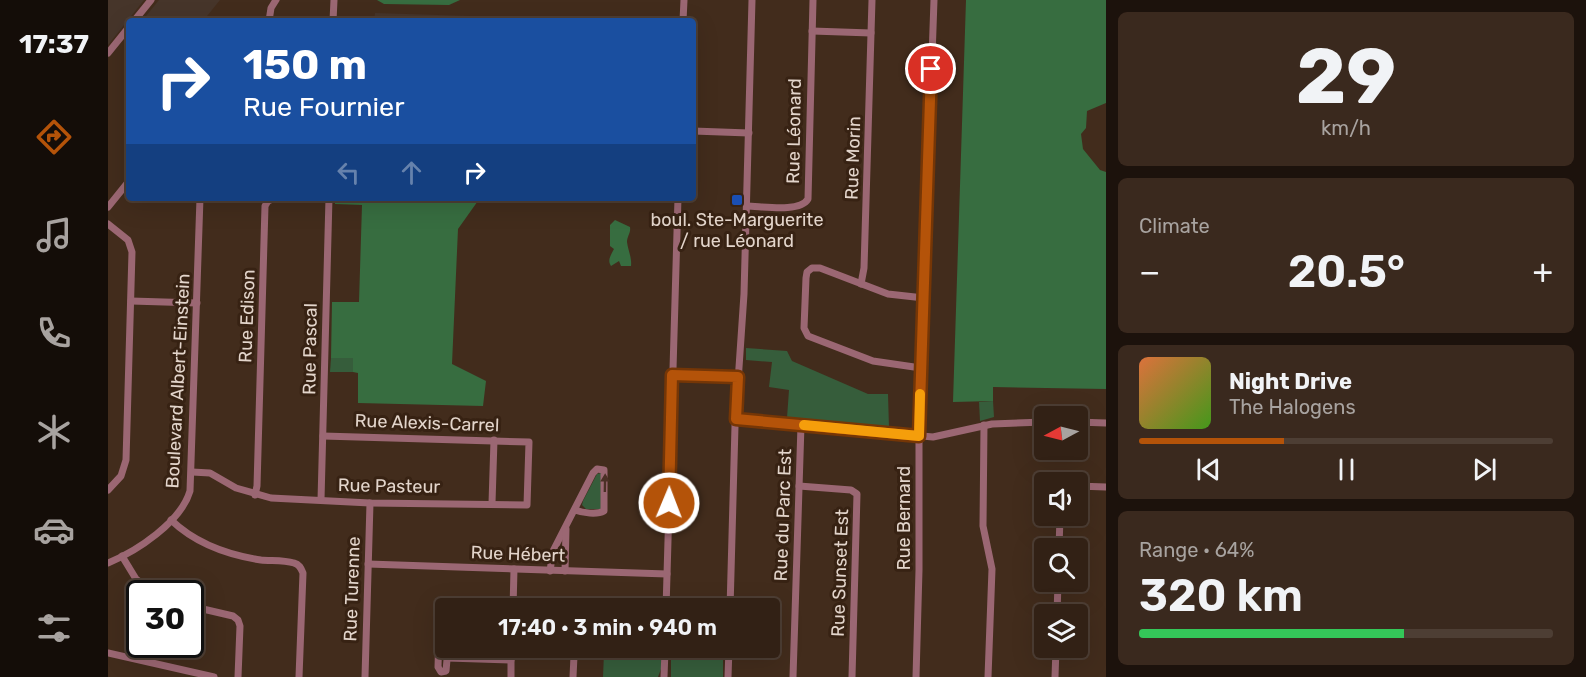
<!DOCTYPE html>
<html lang="en">
<head>
<meta charset="utf-8">
<style>
	body { margin:0; font-family:Rubik,sans-serif; background:#3a291e; color:#f1f3f6; height:100vh; display:flex; flex-direction:column; font-size:22px; white-space:nowrap }
	* { box-sizing:border-box; margin:0 }
	p { font-size:20px; color:#a8a3a0 }
	.icon { flex:none; width:33px; height:33px; fill:none; stroke:currentColor; stroke-width:2; stroke-linecap:round; stroke-linejoin:round }
	.map { position:relative; flex:1; overflow:hidden }
	.sheet { display:flex; flex-direction:column; gap:12px; padding:12px; background:#1c120c; width:480px }
	.sheet>* { flex:none }
	.banner { position:absolute; left:18px; top:18px; width:570px; height:183px; border-radius:6px; box-shadow:0 6px 24px #0002,0 0 0 2px #4d3e34; background:#1a4fa0; color:#fff; overflow:hidden }
	.needle { width:39px; rotate:263deg }
	.controls { position:absolute; left:926px; top:406px; display:grid; gap:12px }
	.controls a { display:grid; place-items:center; width:54px; height:54px; border-radius:6px; background:#322115; box-shadow:0 6px 24px #0002,0 0 0 2px #4d3e34; font-size:30px }
	.speed { position:absolute; left:18px; top:580px; display:flex; gap:12px; font-size:30px; font-weight:700; text-align:center }
	.speed>* { display:grid; place-content:center; width:78px; height:78px; border-radius:50%; background:#322115; box-shadow:0 6px 24px #0002,0 0 0 2px #4d3e34; line-height:1 }
	.speed .limit { border:3px solid #111; border-radius:9px; background:#fff; color:#111 }
	.pin { position:absolute; display:grid; place-items:center; width:51px; height:51px; color:#fff; margin:-26px; border:3px solid #fff; border-radius:50%; box-shadow:0 2px 6px #0007 }
	.me { position:absolute; width:66px; margin:-33px; rotate:1deg; stroke-linejoin:round; filter:drop-shadow(0 0 4px #0008) }
	.turn { display:flex; align-items:center; gap:21px; height:126px; padding:0 18px; font-size:27px }
	.turn .icon { width:78px; height:78px; stroke-width:2.5 }
	.turn b { display:block; font-size:42px; line-height:51px }
	.lanes { display:flex; align-items:center; height:57px; padding:0 18px; background:#0003; justify-content:center; gap:30px; direction:ltr }
	.lanes .off { opacity:.35 }
	.big { font-size:45px; font-weight:600; line-height:1.1 }
	.sheet .tile { flex:1; display:flex; flex-direction:column; justify-content:center; gap:9px; min-width:0; padding:0 21px; border-radius:9px; background:#3a291e }
	.sheet .dial { align-items:center; gap:0 }
	.dial b { font-size:78px; line-height:1 }
	.song { display:flex; align-items:center; gap:18px }
	.cover { width:72px; height:72px; border-radius:9px; background:linear-gradient(135deg,hsl(20 70% 55%),hsl(100 70% 35%)) }
	.played { height:6px; border-radius:3px; background:linear-gradient(90deg,#b45309 35%,#4d3e34 35%) }
	.keys { display:flex; justify-content:space-around; direction:ltr }
	.heat { display:flex; justify-content:space-between; align-items:center; font-size:33px; direction:ltr }
	.charge { height:9px; border-radius:4px; background:linear-gradient(90deg,#34c759 64%,#4d3e34 0) }
	.trip { position:absolute; left:327px; top:598px; width:345px; height:60px; border-radius:6px; background:#322115; box-shadow:0 6px 24px #0002,0 0 0 2px #4d3e34; font-weight:600; line-height:60px; text-align:center }
	main { display:flex; flex:1; min-height:0 }
	.dock { display:flex; flex-direction:column; width:108px; justify-content:space-around; align-items:center; background:#140d08; color:#a8a3a0 }
	.dock .icon { width:42px; height:42px }
	.dock .current { color:#b45309 }
	.dock b { font-size:27px; color:#f1f3f6 }
	.map>svg:first-child { display:block }
</style>
</head>
<body>
<main>
<nav class="dock">
<b>17:37</b>
<svg class="icon current" aria-label="directions" viewBox="0 0 24 24"><path d="M12 3l9 9-9 9-9-9zM9 14v-3h6M13 9l2 2-2 2"/></svg>
<svg class="icon" aria-label="music" viewBox="0 0 24 24"><path d="M9 18V5l10-2v13"/><circle cx="6" cy="18" r="3"/><circle cx="16" cy="16" r="3"/></svg>
<svg class="icon" aria-label="phone" viewBox="0 0 24 24"><path d="M5 4h4l2 5-3 2q2 4 5 5l2-3 5 2v4C11 20 4 13 5 4z"/></svg>
<svg class="icon" aria-label="climate" viewBox="0 0 24 24"><path d="M12 3v18M4 7l16 10M4 17L20 7"/></svg>
<svg class="icon" aria-label="car" viewBox="0 0 24 24"><path d="M5 17H2v-5l4-1 3-4h7l3 4 3 1v5h-3M9 17h6M6 11h13"/><circle cx="7" cy="17" r="2"/><circle cx="17" cy="17" r="2"/></svg>
<svg class="icon" aria-label="filters" viewBox="0 0 24 24"><path d="M4 7h16M4 17h16"/><circle cx="9" cy="7" r="2"/><circle cx="15" cy="17" r="2"/></svg>
</nav>
<div class="map">
<svg width="998" height="677" viewBox="0 0 998 677">
	<rect width="100%" height="100%" fill="#422c1c"/>
	<g fill="#46352a">
		<polygon points="0,0 36,0 0,45"/>
		<polygon points="51,0 112,0 95,21 34,21"/>
		<polygon points="267,13 430,18 430,21 266,21"/>
	</g>
	<g fill="#365d3b">
		<polygon points="638,348 679,351 684,361 760,394 780,394 781,428 679,418 681,390 661,387 664,362 638,360"/>
		<polygon points="245,357 245,372 222,372 223,358"/>
		<polygon points="885,401 886,417 872,421 871,402"/>
		<polygon points="493,473 493,509 478,509 474,505 475,501 489,474"/>
		<rect x="563" y="648" width="52" height="29"/>
		<polygon points="496,653 550,655 553,657 553,669 550,677 495,677"/>
	</g>
	<g fill="#376d40">
		<polygon points="269,0 352,0 341,5 276,4"/>
		<polygon points="858,0 998,0 998,103 979,111 978,128 973,134 975,149 992,170 998,172 998,389 885,387 885,401 845,402"/>
		<polygon points="227,198 372,198 350,229 344,364 378,381 375,406 250,403 250,373 245,372 245,358 223,358 224,302 251,302 254,205 227,204"/>
		<path d="M507,220L522,227C523,233 519,236 519,242C520,250 524,258 523,266H513L511,261L503,266C499,260 503,255 506,249L502,246V225Z"/>
	</g>
	<g fill="none" stroke-linecap="round" stroke-linejoin="round">
		<g stroke="#9b6773" stroke-width="7">
			<polyline points="26,21 43,0"/>
			<polyline points="161,21 163,8 168,0"/>
			<polyline points="225,21 226,0"/>
			<polyline points="575,21 576,0"/>
			<polyline points="704,31 763,33"/>
			<polyline points="0,53 21,27"/>
			<polyline points="585,131 641,133"/>
			<path d="M639,206C653,206 692,213 700,199L705,0"/>
			<polyline points="0,207 21,181"/>
			<polyline points="0,224 20,240 24,252 18,460 13,476 0,490"/>
			<polyline points="753,284 756,268 764,0"/>
			<polyline points="23,301 89,303"/>
			<polyline points="813,368 765,361 700,336 696,328 698,278 699,272 704,268 712,268 780,294 816,298"/>
			<polyline points="564,375 630,377"/>
			<polyline points="628,419 825,437 884,424 936,422"/>
			<polyline points="969,422 998,423"/>
			<polyline points="876,425 875,526 884,569 880,677"/>
			<polyline points="84,472 102,473 128,488 163,498 262,503 419,505 421,442 215,436"/>
			<polyline points="691,486 743,490 749,494 744,677"/>
			<polyline points="969,486 998,487"/>
			<polyline points="147,495 149,486 157,206 160,201 166,198 221,199"/>
			<polyline points="213,500 221,198"/>
			<polyline points="384,503 386,440"/>
			<path d="M63,520C87,543 120,555 153,560C163,561 176,560 186,563C191,564 193,568 195,573L191,677"/>
			<polyline points="951,549 952,516"/>
			<polyline points="14,556 28,579 47,594"/>
			<path d="M0,563C29,551 73,522 82,491L92,198"/>
			<polyline points="260,564 559,574"/>
			<path d="M442,571L445,551L485,473L489,469L496,470V511C489,515 475,513 467,510"/>
			<polyline points="457,571 458,529"/>
			<polyline points="82,606 125,616 130,620 132,626 130,677"/>
			<polyline points="405,609 406,569"/>
			<polyline points="558,609 570,198"/>
			<polyline points="622,609 627,426 636,294 644,0"/>
			<polyline points="949,615 950,582"/>
			<polyline points="338,628 333,629 331,634 330,667 333,672 338,671 340,648"/>
			<polyline points="470,650 557,651"/>
			<polyline points="0,653 106,677"/>
			<polyline points="339,658 403,660"/>
			<polyline points="257,677 262,503"/>
			<polyline points="403,677 403,648"/>
			<polyline points="465,677 466,656 470,650 469,648"/>
			<polyline points="556,677 557,650"/>
			<polyline points="620,677 621,648"/>
			<polyline points="685,677 693,425"/>
			<polyline points="808,677 811,570 811,429 826,0"/>
			<polyline points="947,677 948,648"/>
		</g>
	</g>
	<defs><path id="oneway-solid" d="M-6-.8H1V-3.2L6.5 0L1 3.2V.8H-6Z" transform="scale(1.5)"/></defs>
	<use fill="#4b3026" href="#oneway-solid" transform="translate(497 483) rotate(-89)"/>
	<g fill="none" stroke-linecap="round" stroke-linejoin="round">
		<g stroke="#753606" stroke-width="15">
			<polyline id="route" points="561,503 564,375 630,377 628,419 811,436 823,69"/>
		</g>
		<use href="#route" stroke="#b45309" stroke-width="10"/>
		<polyline stroke="#f59e0b" stroke-width="10" points="696,425 811,436 812,394"/>
	</g>
	<rect fill="#1a4fb4" stroke="#372213" stroke-width="2" x="623" y="194" width="12" height="12" rx="3"/>
	<g text-anchor="middle" stroke-width="6" stroke-linejoin="round" paint-order="stroke">
		<g font-size="18" fill="#e3d5cb" stroke="#372213">
			<text transform="translate(686 131) rotate(-89)" y="6">Rue Léonard</text>
			<text transform="translate(745 158) rotate(-88)" y="6">Rue Morin</text>
			<text transform="translate(139 316) rotate(-88)" y="6">Rue Edison</text>
			<text transform="translate(202 349) rotate(-89)" y="6">Rue Pascal</text>
			<text transform="translate(70 381) rotate(-87)" y="6">Boulevard Albert-Einstein</text>
			<text transform="translate(319 423) rotate(2)" y="6">Rue Alexis-Carrel</text>
			<text transform="translate(281 486) rotate(1)" y="6">Rue Pasteur</text>
			<text transform="translate(675 515) rotate(-88)" y="6">Rue du Parc Est</text>
			<text transform="translate(796 518) rotate(-90)" y="6">Rue Bernard</text>
			<text transform="translate(410 554) rotate(2)" y="6">Rue Hébert</text>
			<text transform="translate(732 573) rotate(-88)" y="6">Rue Sunset Est</text>
			<text transform="translate(244 589) rotate(-88)" y="6">Rue Turenne</text>
		</g>
		<g font-size="18" fill="#e3d5cb" stroke="#372213">
			<text x="629" y="226">boul. Ste-Marguerite<tspan x="629" dy="21">/ rue Léonard</tspan></text>
		</g>
	</g>
</svg>
<div class="controls">
<a><svg class="needle" viewBox="-14 -14 28 28"><path d="M0-13l5 13h-10z" fill="#e53935"/><path d="M0 13l5-13h-10z" fill="#a8a3a0"/></svg></a>
<a><svg class="icon" aria-label="sound" viewBox="0 0 24 24"><path d="M4 9h4l5-4v14l-5-4H4zM17 9q2 3 0 6"/></svg></a>
<a><svg class="icon" aria-label="search" viewBox="0 0 24 24"><circle cx="10" cy="10" r="6"/><path d="M15 15l6 6"/></svg></a>
<a><svg class="icon" aria-label="layers" viewBox="0 0 24 24"><path d="M12 4l9 5-9 5-9-5zM3 14l9 5 9-5"/></svg></a>
</div>
<div class="speed"><div class="limit">30</div></div>
<div class="pin" style="left:823px;top:69px;background:#d93025"><svg class="icon" aria-label="arrive" viewBox="0 0 24 24"><path d="M6 21V4h12l-3 4 3 4H6"/></svg></div>
<svg class="me" style="left:561px;top:503px" viewBox="-20 -20 40 40"><circle r="17" fill="#b45309" stroke="#fff" stroke-width="3"/><path d="M0-11L8 9 0 5-8 9z" fill="#fff"/></svg>
<div class="trip">17:40 · 3 min · 940 m</div>
<div class="banner">
<div class="turn"><svg class="icon" aria-label="right" viewBox="0 0 24 24"><path d="M7 20v-9h11M14 6l5 5-5 5"/></svg><div><b>150 m</b>Rue Fournier</div></div>
<div class="lanes"><svg class="icon off" aria-label="left" viewBox="0 0 24 24"><path d="M17 20v-9H6M10 6l-5 5 5 5"/></svg><svg class="icon off" aria-label="ahead" viewBox="0 0 24 24"><path d="M12 20V5M6 11l6-6 6 6"/></svg><svg class="icon" aria-label="right" viewBox="0 0 24 24"><path d="M7 20v-9h11M14 6l5 5-5 5"/></svg></div>
</div>
</div>
<section class="sheet">
<div class="tile dial"><b>29</b><p>km/h</p></div>
<div class="tile"><p>Climate</p>
<div class="heat"><a>−</a><b class="big">20.5°</b><a>+</a></div>
</div>
<div class="tile">
<div class="song"><i class="cover"></i><div><b>Night Drive</b><p>The Halogens</p></div></div>
<div class="played"></div>
<div class="keys"><svg class="icon" aria-label="previous" viewBox="0 0 24 24"><path d="M18 5L8 12l10 7zM5 5v14"/></svg><svg class="icon" aria-label="pause" viewBox="0 0 24 24"><path d="M8 5v14M16 5v14"/></svg><svg class="icon" aria-label="next" viewBox="0 0 24 24"><path d="M6 5l10 7-10 7zM19 5v14"/></svg></div>
</div>
<div class="tile"><p>Range · 64%</p><b class="big">320 km</b><div class="charge"></div></div>
</section>
</main>
</body>
</html>
